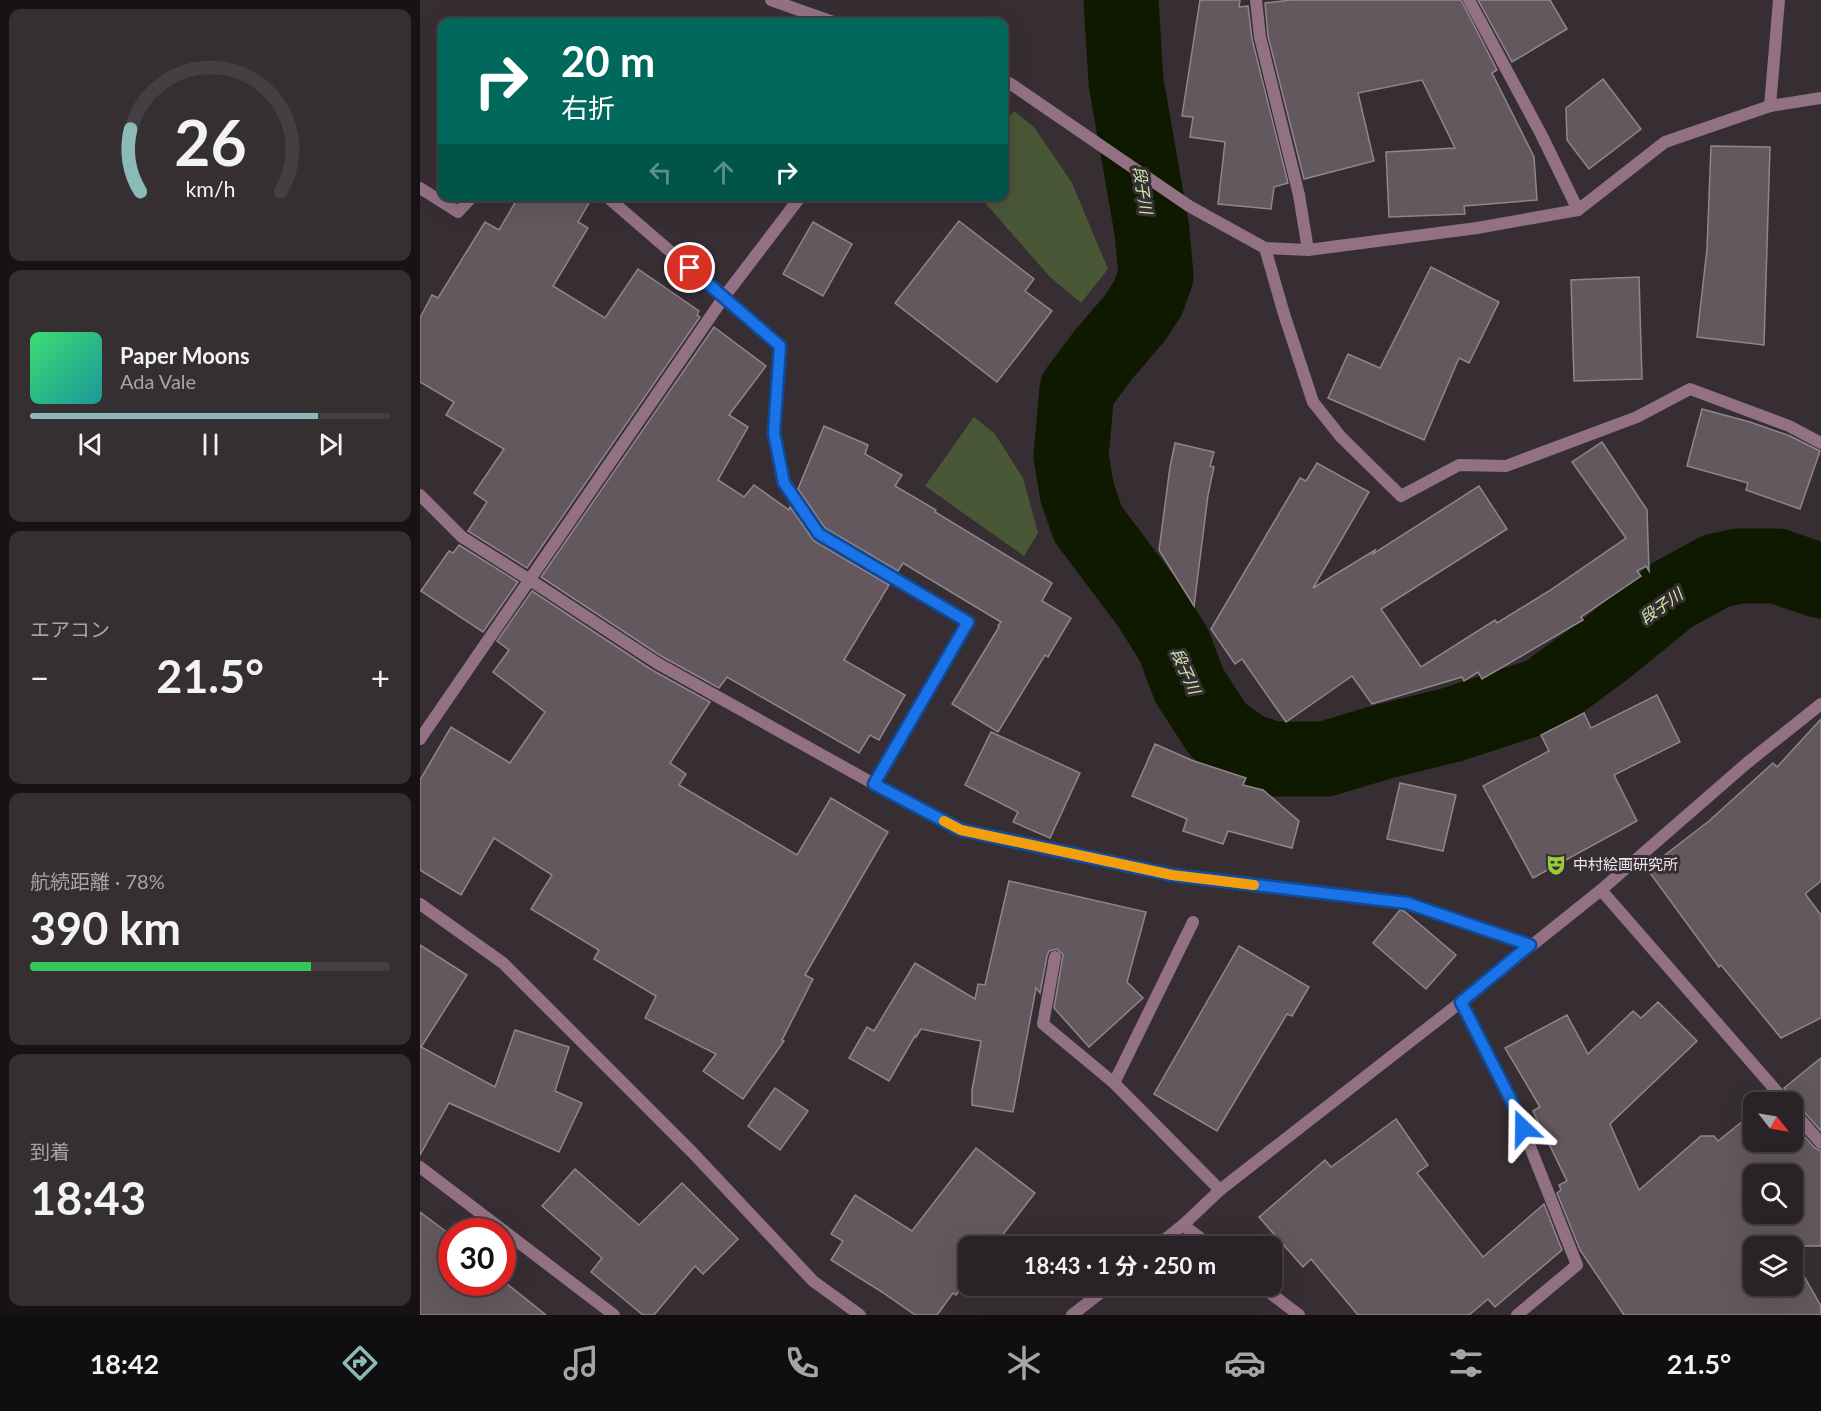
<!DOCTYPE html>
<html lang="ja">
<head>
<meta charset="utf-8">
<style>
	body { margin:0; font-family:Lato,"Noto Sans JP",sans-serif; background:#352f32; color:#f1f3f6; height:100vh; display:flex; flex-direction:column; font-size:22px; white-space:nowrap }
	* { box-sizing:border-box; margin:0 }
	p { font-size:20px; color:#a5a4a7 }
	.icon { flex:none; width:33px; height:33px; fill:none; stroke:currentColor; stroke-width:2; stroke-linecap:round; stroke-linejoin:round }
	.map { position:relative; flex:1; overflow:hidden }
	.side { display:flex; flex-direction:column; gap:9px; padding:9px; background:#171315; width:420px }
	.side>* { flex:none }
	.top-card { position:absolute; left:18px; top:18px; width:570px; height:183px; border-radius:12px; box-shadow:0 6px 24px #0002,0 0 0 2px #453f43; background:#00695c; color:#fff; overflow:hidden }
	.needle { width:39px; rotate:121deg }
	.fabs { position:absolute; left:1323px; top:1092px; display:grid; gap:12px }
	.fabs a { display:grid; place-items:center; width:60px; height:60px; border-radius:12px; background:#292226; box-shadow:0 6px 24px #0002,0 0 0 2px #453f43; font-size:30px }
	.speed { position:absolute; left:18px; top:1218px; display:flex; gap:12px; font-size:30px; font-weight:700; text-align:center }
	.speed>* { display:grid; place-content:center; width:78px; height:78px; border-radius:50%; background:#292226; box-shadow:0 6px 24px #0002,0 0 0 2px #453f43; line-height:1 }
	.speed .limit { border:9px solid #d22; background:#fff; color:#111 }
	.pin { position:absolute; display:grid; place-items:center; width:51px; height:51px; color:#fff; margin:-26px; border:3px solid #fff; border-radius:50%; box-shadow:0 2px 6px #0007 }
	.me { position:absolute; width:66px; margin:-33px; rotate:337deg; stroke-linejoin:round; filter:drop-shadow(0 0 4px #0008) }
	.turn { display:flex; align-items:center; gap:21px; height:126px; padding:0 24px; font-size:27px }
	.turn .icon { width:78px; height:78px; stroke-width:2.5 }
	.turn b { display:block; font-size:42px; line-height:51px }
	.lanes { display:flex; align-items:center; height:57px; padding:0 24px; background:#0003; justify-content:center; gap:30px; direction:ltr }
	.lanes .off { opacity:.35 }
	.big { font-size:45px; font-weight:700; line-height:1.1 }
	.side .tile { flex:1; display:flex; flex-direction:column; justify-content:center; gap:9px; min-width:0; padding:0 21px; border-radius:12px; background:#352f32 }
	.side .dial { align-items:center; gap:0 }
	.dial svg { height:156px; overflow:visible; fill:none; stroke:#453f43; stroke-width:7; stroke-linecap:round; text-anchor:middle }
	.dial text { fill:#f1f3f6; stroke:none }
	.song { display:flex; align-items:center; gap:18px }
	.cover { width:72px; height:72px; border-radius:9px; background:linear-gradient(135deg,hsl(140 70% 55%),hsl(180 70% 35%)) }
	.played { height:6px; border-radius:3px; background:linear-gradient(90deg,#8bbbb9 80%,#453f43 80%) }
	.keys { display:flex; justify-content:space-around; direction:ltr }
	.heat { display:flex; justify-content:space-between; align-items:center; font-size:33px; direction:ltr }
	.charge { height:9px; border-radius:4px; background:linear-gradient(90deg,#34c759 78%,#453f43 0) }
	.trip { position:absolute; left:538px; top:1236px; width:324px; height:60px; border-radius:12px; background:#292226; box-shadow:0 6px 24px #0002,0 0 0 2px #453f43; font-weight:700; line-height:60px; text-align:center }
	.dock { display:flex; height:96px; justify-content:space-around; align-items:center; background:#100e0f; color:#a5a4a7 }
	.dock .icon { width:42px; height:42px }
	.dock .selected { color:#8bbbb9 }
	.dock b { font-size:27px; color:#f1f3f6 }
	main { display:flex; flex:1; min-height:0 }
	.map>svg:first-child { display:block }
</style>
</head>
<body>
<main>
<section class="side">
<div class="tile dial"><svg viewBox="0 0 100 80">
<path d="M14 69A42 42 0 1 1 86 69"/>
<path d="M14 69A42 42 0 0 1 9 37" stroke="#8bbbb9"/>
<text x="50" y="56" font-size="32" font-weight="700">26</text>
<text x="50" y="72" font-size="11">km/h</text>
</svg></div>
<div class="tile">
<div class="song"><i class="cover"></i><div><b>Paper Moons</b><p>Ada Vale</p></div></div>
<div class="played"></div>
<div class="keys"><svg class="icon" aria-label="previous" viewBox="0 0 24 24"><path d="M18 5L8 12l10 7zM5 5v14"/></svg><svg class="icon" aria-label="pause" viewBox="0 0 24 24"><path d="M8 5v14M16 5v14"/></svg><svg class="icon" aria-label="next" viewBox="0 0 24 24"><path d="M6 5l10 7-10 7zM19 5v14"/></svg></div>
</div>
<div class="tile"><p>エアコン</p>
<div class="heat"><a>−</a><b class="big">21.5°</b><a>+</a></div>
</div>
<div class="tile"><p>航続距離 · 78%</p><b class="big">390 km</b><div class="charge"></div></div>
<div class="tile"><p>到着</p><b class="big">18:43</b></div>
</section>
<div class="map">
<svg width="1401" height="1315" viewBox="0 0 1401 1315">
	<rect width="100%" height="100%" fill="#372e33"/>
	<g fill="#4a5737">
		<polygon points="594,111 614,127 652,183 688,269 661,303 629,276 560,197 584,196 584,123"/>
		<polygon points="554,417 575,434 603,478 618,533 604,556 505,486"/>
	</g>
	<g fill="none" stroke-linecap="round" stroke-linejoin="round">
		<polyline stroke="#0e1900" stroke-width="75" points="701,0 706,82 732,231 736,276 728,298 715,318 684,354 657,390 651,456 657,492 668,524 729,605 754,645 769,685 798,730 826,750 852,759 905,759 962,742 1031,725 1123,695 1187,648 1252,595 1296,571 1319,566 1357,566 1401,581"/>
	</g>
	<g fill="#63585e" stroke="#91858c" stroke-width="1.5" fill-rule="evenodd">
		<polygon points="780,0 820,0 819,7 828,6 832,39 868,183 854,187 851,209 798,204 805,142 770,137 773,117 762,116"/>
		<polygon points="871,0 1041,0 1077,70 1072,73 1114,157 1117,200 1044,206 1045,214 969,217 966,152 1035,148 1002,80 938,93 954,161 884,179 848,36 845,3"/>
		<polygon points="1058,0 1130,0 1147,29 1092,62"/>
		<polygon points="1183,79 1221,129 1169,169 1147,140 1146,108"/>
		<polygon points="1291,146 1350,147 1344,345 1277,337 1287,249"/>
		<polygon points="99,196 173,196 158,222 168,228 133,286 185,318 218,269 279,311 277,315 280,317 107,568 48,531 67,502 54,493 84,449 26,415 34,402 0,382 0,318 12,295 18,298 65,222 79,230"/>
		<polygon points="539,221 614,279 605,291 632,311 577,382 475,303"/>
		<polygon points="393,222 432,244 403,296 363,274"/>
		<polygon points="1011,267 1079,302 1049,363 1039,358 1004,440 908,398 928,354 960,368"/>
		<polygon points="1219,277 1222,379 1154,381 1151,280"/>
		<polygon points="294,327 346,366 309,415 328,427 298,480 324,497 334,485 369,510 370,507 394,541 469,585 424,660 485,695 459,740 450,735 439,753 307,677 299,688 241,656 121,577"/>
		<polygon points="1282,409 1330,422 1370,436 1400,451 1380,509 1326,490 1328,483 1267,466"/>
		<polygon points="404,426 448,445 445,454 482,475 475,486 516,510 515,512 632,583 622,601 651,618 628,657 625,655 578,732 532,704 579,627 578,626 581,622 483,563 478,571 405,528 378,489"/>
		<polygon points="1182,442 1227,510 1229,571 1226,566 1217,571 1221,576 1161,617 1163,620 1062,679 1058,672 1044,681 1042,677 952,704 932,676 866,722 822,659 815,664 791,629 880,478 886,481 897,463 949,492 893,588 955,550 953,554 1059,486 1087,529 961,609 1001,667 1075,620 1077,623 1129,591 1206,538 1152,462"/>
		<polygon points="755,443 794,452 790,466 794,467 788,495 774,606 739,550 750,467"/>
		<polygon points="39,545 98,582 63,632 1,591 29,551 33,553"/>
		<polygon points="112,591 232,670 290,702 250,763 266,774 259,785 377,855 411,798 468,832 385,975 393,979 362,1040 364,1041 323,1099 283,1071 296,1054 225,1018 236,996 174,959 179,950 111,909 132,875 74,838 41,895 0,870 0,780 31,727 90,763 125,712 73,672 89,650 77,641"/>
		<polygon points="1237,695 1260,742 1194,775 1217,821 1113,878 1063,786 1129,751 1121,735 1164,713 1171,728"/>
		<polygon points="1401,719 1401,881 1386,893 1386,895 1401,915 1401,1018 1361,1038 1301,965 1299,967 1227,869 1289,821 1353,763 1357,767"/>
		<polygon points="571,732 660,773 630,838 593,822 598,812 545,785"/>
		<polygon points="735,744 771,760 826,778 823,785 843,790 879,821 872,848 808,831 803,844 763,831 767,819 712,796"/>
		<polygon points="980,783 1036,795 1023,851 967,839"/>
		<polygon points="589,881 726,912 707,982 723,998 669,1047 634,1008 643,955 637,949 629,951 627,956 620,993 616,988 593,1112 552,1105 552,1090 561,1041 501,1029 496,1037 495,1036 469,1081 429,1058 447,1027 454,1031 495,963 555,999 558,984 565,985"/>
		<polygon points="980,910 984,911 1036,955 1006,989 953,943"/>
		<polygon points="0,945 47,975 1,1047 75,1087 95,1030 149,1047 135,1091 162,1103 139,1152 29,1103 0,1155"/>
		<polygon points="819,946 889,987 872,1016 867,1014 797,1131 734,1094"/>
		<path d="M1238,1002L1277,1041L1190,1124L1219,1190L1281,1136H1294L1298,1141L1334,1112V1142H1372V1123L1395,1148L1401,1151V1246H1334V1286H1372V1255L1401,1306V1315H1204L1160,1250L1137,1193L1141,1190L1139,1185L1147,1181L1113,1111L1120,1107L1085,1048L1147,1015L1168,1054L1213,1011L1221,1018ZM1334,1174H1372V1214H1334Z"/>
		<polygon points="1401,1058 1401,1131 1378,1105 1374,1102 1372,1097 1364,1088"/>
		<polygon points="355,1088 388,1111 360,1150 328,1126"/>
		<polygon points="976,1119 1008,1165 997,1173 1063,1257 1124,1204 1142,1250 1075,1307 1068,1299 1049,1315 938,1315 891,1259 883,1267 839,1217 905,1160 911,1167"/>
		<polygon points="556,1148 615,1193 574,1246 549,1246 549,1279 536,1295 533,1293 517,1315 495,1315 462,1292 411,1260 423,1241 411,1234 435,1195 492,1231"/>
		<polygon points="155,1169 219,1225 262,1183 318,1239 283,1274 275,1266 234,1315 223,1315 171,1272 182,1258 122,1206"/>
		<polygon points="0,1212 32,1236 32,1282 82,1282 82,1280 126,1315 0,1315"/>
	</g>
	<g fill="none" stroke-linecap="round" stroke-linejoin="round">
		<g stroke="#937185" stroke-width="12">
			<polyline points="0,188 38,212 53,196"/>
			<polyline points="186,196 360,346 355,433 364,483 399,534 547,622 454,784"/>
			<polyline points="0,495 42,537 110,580"/>
		</g>
		<g stroke="#937185" stroke-width="12">
			<polyline points="351,0 413,22"/>
			<polyline points="836,0 840,37 879,195 888,250"/>
			<polyline points="1049,0 1121,134 1158,210"/>
			<polyline points="584,81 591,84 769,206 845,248 888,250 1057,228 1158,210 1245,142 1350,106 1401,98"/>
			<polyline points="1350,106 1359,0"/>
			<polyline points="845,248 864,314 893,402 921,437 981,496 1039,465 1086,466 1217,417 1270,389 1369,426 1401,443"/>
			<polyline points="110,580 237,663 454,784 541,830 752,875 987,903 1110,945"/>
			<polyline points="0,739 304,297 381,196"/>
			<polyline points="1181,890 1366,1102"/>
			<polyline points="0,904 83,963 273,1153 393,1281 440,1315"/>
			<polyline points="773,922 694,1083 800,1190"/>
			<polyline points="635,957 623,1024 694,1083"/>
			<polyline points="1041,1002 1095,1109 1157,1265 1097,1315"/>
			<polyline points="1372,1110 1401,1143"/>
			<polyline points="0,1167 194,1315"/>
			<polyline points="763,1225 791,1246"/>
			<polyline points="737,1246 763,1225 800,1190 1041,1002 1181,890 1327,763 1401,704"/>
			<polyline points="841,1286 879,1315"/>
			<polyline points="652,1315 689,1286"/>
		</g>
	</g>
	<g fill="none" stroke-linecap="round" stroke-linejoin="round">
		<g stroke="#114b97" stroke-width="15">
			<polyline id="route" points="270,268 360,346 354,433 364,483 399,534 548,622 454,784 541,830 752,875 987,903 1110,945 1041,1002 1095,1108 1103,1128"/>
		</g>
		<use href="#route" stroke="#1a73e8" stroke-width="10"/>
		<polyline stroke="#f59e0b" stroke-width="10" points="524,821 541,830 752,875 834,885"/>
	</g>
	<defs>
		<g id="theatre-bare" transform="scale(1.62)"><path d="M-5-5.5Q0-4 5-5.5V0Q5 5 0 6Q-5 5-5 0ZM-3.3-2.5H-1v1.5H-3.3ZM1-2.5H3.3v1.5H1ZM-2.8 1Q0 5.5 2.8 1Z" fill="#98cb37" stroke="#372e33" stroke-width="2.5" paint-order="stroke"/></g>
	</defs>
	<g fill-rule="evenodd">
		<use href="#theatre-bare" x="1136" y="865"/>
	</g>
	<g text-anchor="middle" stroke-width="6" stroke-linejoin="round" paint-order="stroke">
		<g font-size="15" fill="#ede7ea" stroke="#372e33" text-anchor="start">
			<text x="1153" y="870">中村絵画研究所</text>
		</g>
		<g font-size="16" font-style="italic" fill="#cfeaad" stroke="#372e33">
			<text transform="translate(723 190) rotate(81)" y="6">段子川</text>
			<text transform="translate(1241 606) rotate(-35)" y="6">段子川</text>
			<text transform="translate(766 671) rotate(66)" y="6">段子川</text>
		</g>
	</g>
</svg>
<div class="fabs">
<a><svg class="needle" viewBox="-14 -14 28 28"><path d="M0-13l5 13h-10z" fill="#e53935"/><path d="M0 13l5-13h-10z" fill="#a5a4a7"/></svg></a>
<a><svg class="icon" aria-label="search" viewBox="0 0 24 24"><circle cx="10" cy="10" r="6"/><path d="M15 15l6 6"/></svg></a>
<a><svg class="icon" aria-label="layers" viewBox="0 0 24 24"><path d="M12 4l9 5-9 5-9-5zM3 14l9 5 9-5"/></svg></a>
</div>
<div class="speed"><div class="limit">30</div></div>
<div class="pin" style="left:270px;top:268px;background:#d93025"><svg class="icon" aria-label="arrive" viewBox="0 0 24 24"><path d="M6 21V4h12l-3 4 3 4H6"/></svg></div>
<svg class="me" style="left:1103px;top:1128px" viewBox="-20 -20 40 40"><path d="M0-17L14 15 0 8-14 15z" fill="#1a73e8" stroke="#fff" stroke-width="4"/></svg>
<div class="trip">18:43 · 1 分 · 250 m</div>
<div class="top-card">
<div class="turn"><svg class="icon" aria-label="right" viewBox="0 0 24 24"><path d="M7 20v-9h11M14 6l5 5-5 5"/></svg><div><b>20 m</b>右折</div></div>
<div class="lanes"><svg class="icon off" aria-label="left" viewBox="0 0 24 24"><path d="M17 20v-9H6M10 6l-5 5 5 5"/></svg><svg class="icon off" aria-label="ahead" viewBox="0 0 24 24"><path d="M12 20V5M6 11l6-6 6 6"/></svg><svg class="icon" aria-label="right" viewBox="0 0 24 24"><path d="M7 20v-9h11M14 6l5 5-5 5"/></svg></div>
</div>
</div>
</main>
<nav class="dock">
<b>18:42</b>
<svg class="icon selected" aria-label="directions" viewBox="0 0 24 24"><path d="M12 3l9 9-9 9-9-9zM9 14v-3h6M13 9l2 2-2 2"/></svg>
<svg class="icon" aria-label="music" viewBox="0 0 24 24"><path d="M9 18V5l10-2v13"/><circle cx="6" cy="18" r="3"/><circle cx="16" cy="16" r="3"/></svg>
<svg class="icon" aria-label="phone" viewBox="0 0 24 24"><path d="M5 4h4l2 5-3 2q2 4 5 5l2-3 5 2v4C11 20 4 13 5 4z"/></svg>
<svg class="icon" aria-label="climate" viewBox="0 0 24 24"><path d="M12 3v18M4 7l16 10M4 17L20 7"/></svg>
<svg class="icon" aria-label="car" viewBox="0 0 24 24"><path d="M5 17H2v-5l4-1 3-4h7l3 4 3 1v5h-3M9 17h6M6 11h13"/><circle cx="7" cy="17" r="2"/><circle cx="17" cy="17" r="2"/></svg>
<svg class="icon" aria-label="filters" viewBox="0 0 24 24"><path d="M4 7h16M4 17h16"/><circle cx="9" cy="7" r="2"/><circle cx="15" cy="17" r="2"/></svg>
<b>21.5°</b>
</nav>
</body>
</html>
